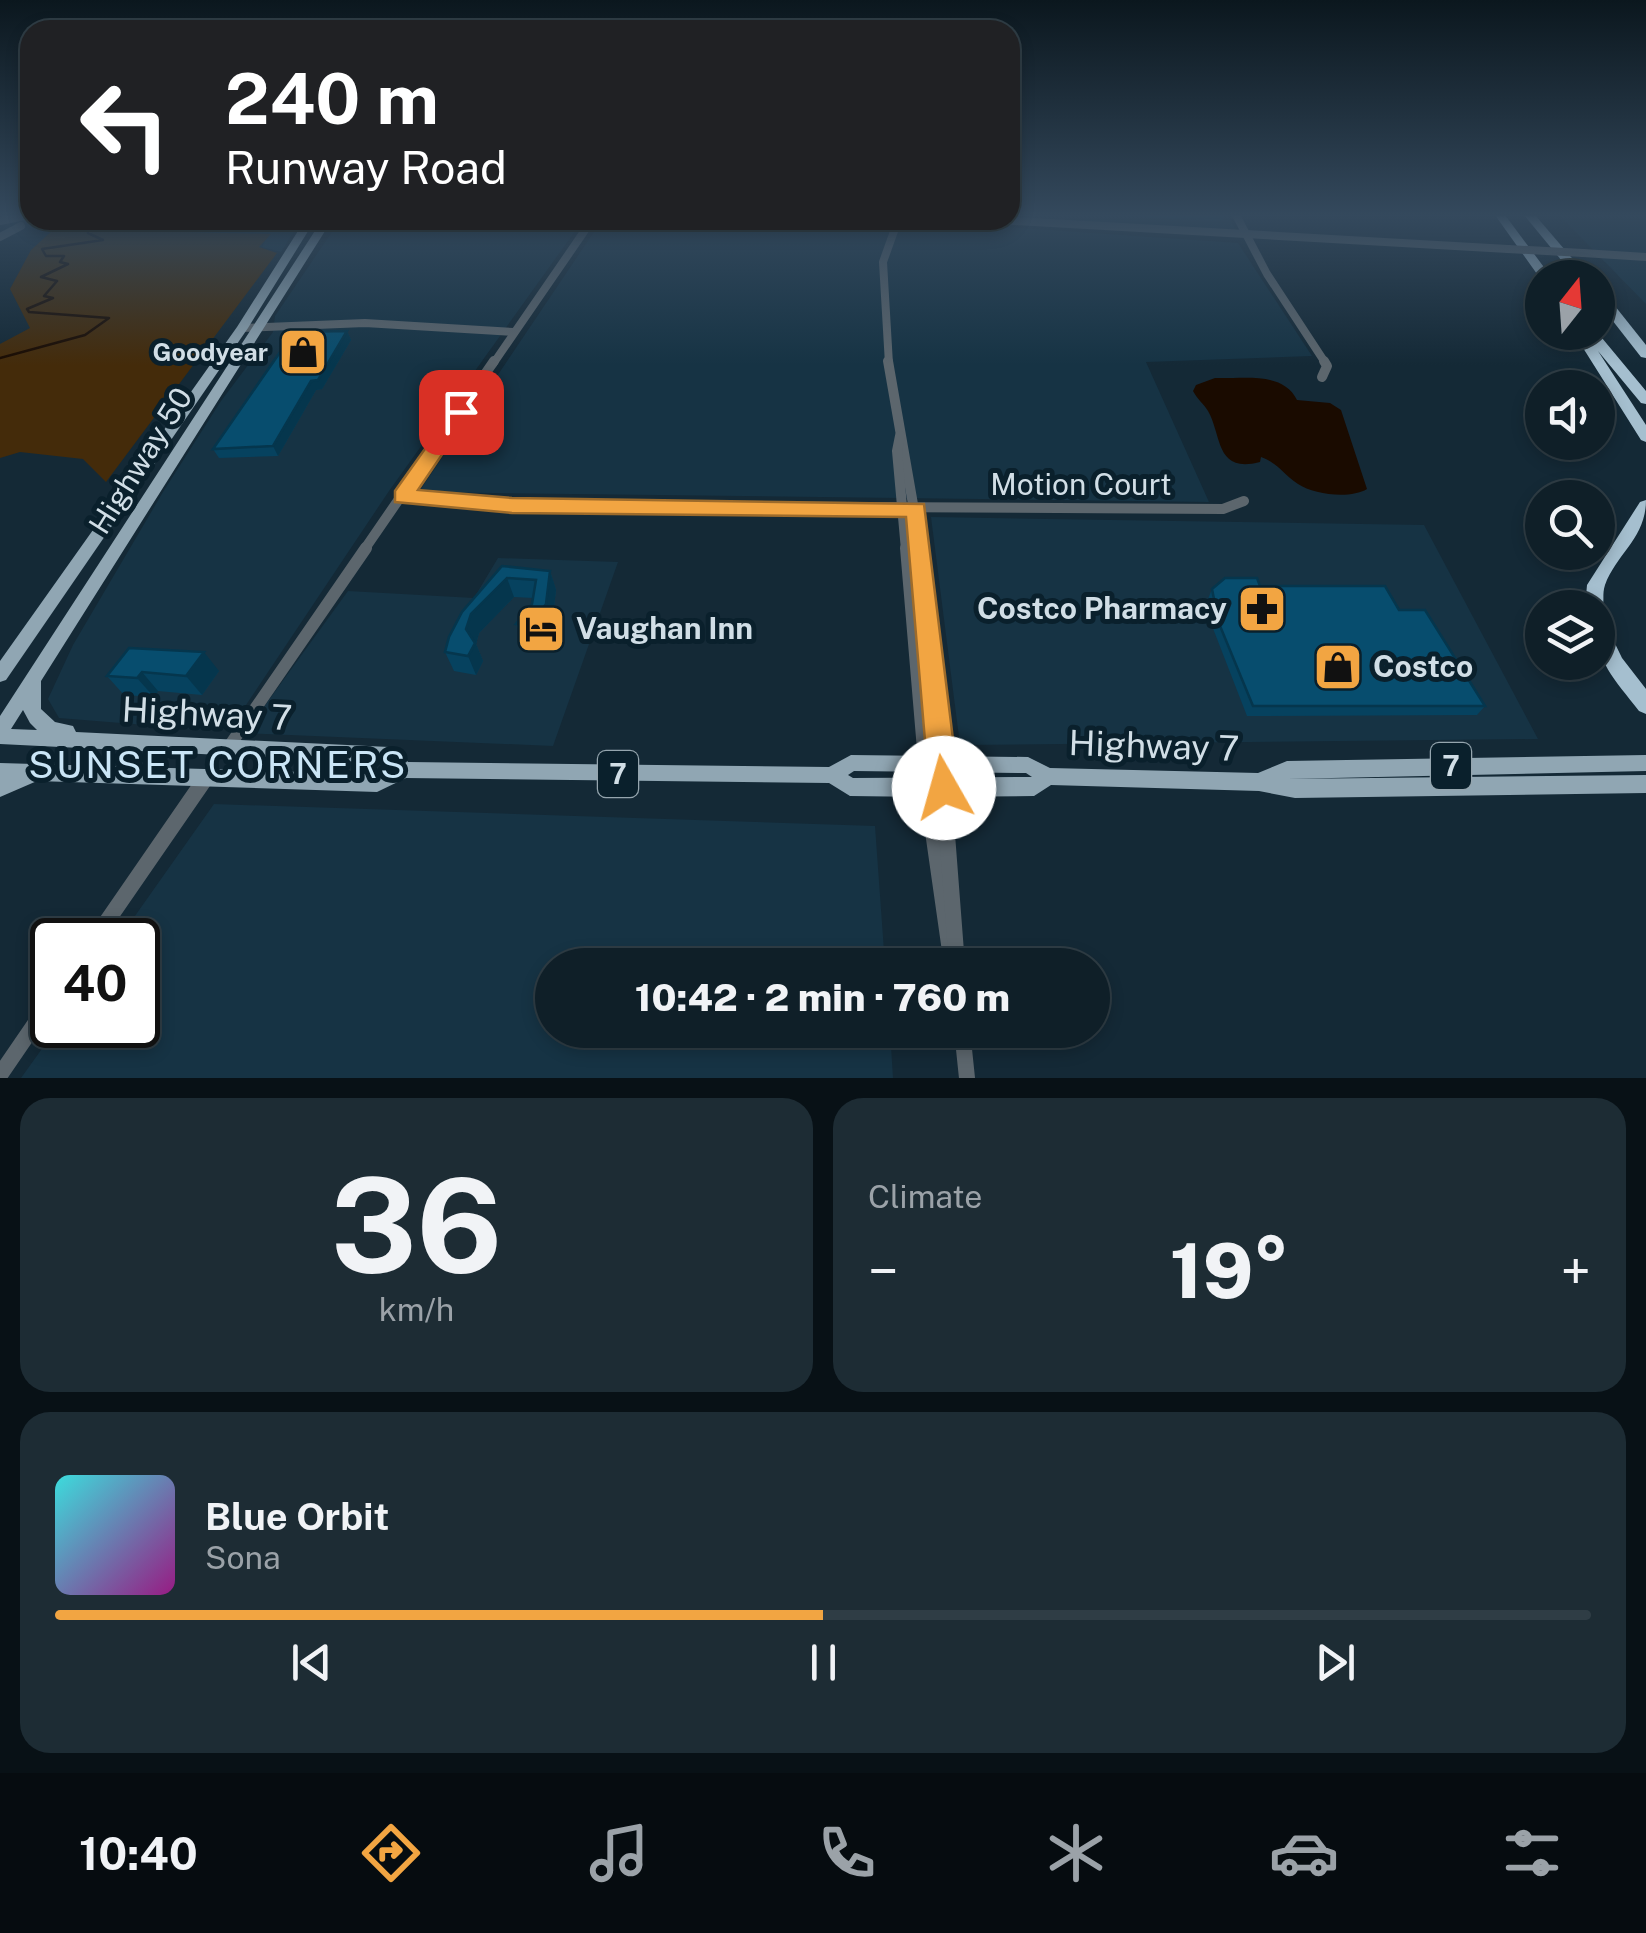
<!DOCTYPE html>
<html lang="en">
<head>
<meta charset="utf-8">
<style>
	body { margin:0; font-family:"Public Sans",sans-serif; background:#1d2c34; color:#f1f3f6; height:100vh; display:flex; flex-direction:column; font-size:38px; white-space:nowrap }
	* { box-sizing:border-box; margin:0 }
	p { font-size:32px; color:#9ba2a8 }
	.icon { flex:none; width:55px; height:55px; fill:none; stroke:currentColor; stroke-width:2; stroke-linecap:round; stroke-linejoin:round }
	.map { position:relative; height:1078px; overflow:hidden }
	.details { display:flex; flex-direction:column; gap:20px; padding:20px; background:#081116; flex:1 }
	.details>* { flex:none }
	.guide { position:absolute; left:20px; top:20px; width:1000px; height:210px; border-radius:30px; box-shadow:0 5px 15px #0003,0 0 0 2px #2f3d45; background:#202124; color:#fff; overflow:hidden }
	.needle { width:65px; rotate:17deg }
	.tools { position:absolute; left:1525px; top:260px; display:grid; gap:20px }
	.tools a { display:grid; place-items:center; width:90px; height:90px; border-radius:50%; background:#0f1f28; box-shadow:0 5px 15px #0003,0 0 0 2px #2f3d45; font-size:50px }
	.speed { position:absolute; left:30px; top:918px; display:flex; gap:20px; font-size:50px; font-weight:700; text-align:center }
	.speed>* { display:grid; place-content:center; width:130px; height:130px; border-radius:50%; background:#0f1f28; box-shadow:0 5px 15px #0003,0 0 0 2px #2f3d45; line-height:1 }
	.speed .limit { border:5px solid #111; border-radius:15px; background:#fff; color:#111 }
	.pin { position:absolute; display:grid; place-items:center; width:85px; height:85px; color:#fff; margin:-42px; border-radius:20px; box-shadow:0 5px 15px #0006 }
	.me { position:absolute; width:110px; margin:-55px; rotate:353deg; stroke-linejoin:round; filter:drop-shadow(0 0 8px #0008) }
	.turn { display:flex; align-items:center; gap:35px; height:210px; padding:0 40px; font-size:45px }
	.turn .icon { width:130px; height:130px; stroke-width:2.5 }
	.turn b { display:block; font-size:70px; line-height:85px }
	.big { font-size:75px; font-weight:800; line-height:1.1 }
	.details .widget { flex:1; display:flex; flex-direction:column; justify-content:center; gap:15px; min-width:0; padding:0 35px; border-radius:30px; background:#1d2c34 }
	.details .dial { align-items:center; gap:0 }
	.dial b { font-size:130px; line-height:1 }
	.song { display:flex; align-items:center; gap:30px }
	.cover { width:120px; height:120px; border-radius:15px; background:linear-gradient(135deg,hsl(180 70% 55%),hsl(310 70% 35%)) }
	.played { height:10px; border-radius:5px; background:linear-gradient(90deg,#f2a542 50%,#2f3d45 50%) }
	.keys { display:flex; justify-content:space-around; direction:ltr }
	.heat { display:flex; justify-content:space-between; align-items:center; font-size:55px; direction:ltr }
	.details .tiles { flex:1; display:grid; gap:20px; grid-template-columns:1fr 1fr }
	.widget:last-child { grid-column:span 2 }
	.trip { position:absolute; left:535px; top:948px; width:575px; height:100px; border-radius:50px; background:#0f1f28; box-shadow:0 5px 15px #0003,0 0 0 2px #2f3d45; font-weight:800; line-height:100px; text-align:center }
	.tab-bar { display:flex; height:160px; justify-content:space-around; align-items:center; background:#060c10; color:#9ba2a8 }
	.tab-bar .icon { width:70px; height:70px }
	.tab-bar .active { color:#f2a542 }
	.tab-bar b { font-size:45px; color:#f1f3f6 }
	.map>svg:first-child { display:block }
</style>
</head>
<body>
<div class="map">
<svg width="1646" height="1078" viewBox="0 0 1646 1078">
	<rect width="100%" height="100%" fill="#142936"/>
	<g fill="#163344">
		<polygon points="1010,215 1228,215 1235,229 1164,228"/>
		<polygon points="1559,215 1646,215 1646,304 1601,258"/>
		<polygon points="200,220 301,220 281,252 262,247 269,233 189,231"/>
		<polygon points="340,220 583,220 389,491 234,723 208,730 59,718 48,699 73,645 163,492 221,401 273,332 275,316"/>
		<polygon points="602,220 904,220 1238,243 1312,356 1146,362 1209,502 419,492"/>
		<polygon points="931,517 1424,525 1538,739 960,745"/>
		<polygon points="498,558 618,562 553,746 245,733 348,591 474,598"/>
		<polygon points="214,804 875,826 885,965 552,965 552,1030 890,1030 893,1078 21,1078 59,1025 138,1025 138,940 118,940"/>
	</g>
	<polygon fill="#442b0a" points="64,220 196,220 186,232 271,234 259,247 277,253 106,482 83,459 20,452 0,458 0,344 30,328 10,289 31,250"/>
	<path fill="#1a0b00" d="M1215,378C1244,379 1283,371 1297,400L1330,403L1341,410L1367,489C1351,499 1314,495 1298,484C1283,474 1278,463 1261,457L1260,462C1215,474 1222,435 1208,411C1204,404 1197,399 1193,391L1196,385Z"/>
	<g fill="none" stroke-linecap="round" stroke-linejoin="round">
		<polyline stroke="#1a0b00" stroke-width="2.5" points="0,358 85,335 109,318 29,312 27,309 53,298 44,296 57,281 41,277 68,264 60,262 64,256 46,256 42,249 103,240 88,233 88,226 163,220"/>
		<g stroke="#5c666d" stroke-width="8">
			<polyline points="1236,215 1267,274 1326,364"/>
			<polyline points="998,220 1508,249"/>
			<polyline points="0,221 30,215"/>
			<polyline points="0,237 21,226"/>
			<polyline points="1583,253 1646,257"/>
			<polyline points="242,328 365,323 514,332"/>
			<polyline points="493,364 592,220"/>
			<polyline points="889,364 883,262 898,220"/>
		</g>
		<g stroke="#5c666d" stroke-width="10">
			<polyline points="888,361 921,550"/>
			<polyline points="1322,377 1327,366 1324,361"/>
			<polyline points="900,436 897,451 906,550"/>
			<polyline points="403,497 512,505 1223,509 1244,501"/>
			<polyline points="364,550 494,361"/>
		</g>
		<g stroke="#5c666d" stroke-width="12">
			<polyline points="906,548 926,785"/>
			<polyline points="920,548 944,785"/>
			<polyline points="228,748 366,548"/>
			<polyline points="201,785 206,778"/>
		</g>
		<g stroke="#5c666d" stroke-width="16">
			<polyline points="926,782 951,958"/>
			<polyline points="943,782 957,965"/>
			<polyline points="94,940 203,782"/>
			<polyline points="962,1030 967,1078"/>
			<polyline points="0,1075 52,999"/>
		</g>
		<g fill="#90a6b3" fill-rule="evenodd">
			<polygon points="305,220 315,220 248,328 6,680 0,682 0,661 237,327"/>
			<path d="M322,220H332L41,681V709L55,722L73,726L76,732L389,747L396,749L408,762L829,767L851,755L1028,757L1050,768L1258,773L1287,761L1646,755V771L1286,779L1646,775V793L1295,798L1259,791L1051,785L1034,796L927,797L850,796L829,783L406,778L377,792L37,781L0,797V763L376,774L389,768L385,763L0,744V716ZM23,710L30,723L37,730L11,729ZM854,771L1026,773L1032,777L853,778L848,775Z"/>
		</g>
		<g fill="#a5bfcf" fill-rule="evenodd">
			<polygon points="1495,215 1505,215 1552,278 1542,278 1542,281"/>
			<polygon points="1524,215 1535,215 1589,278 1576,278"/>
			<polygon points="1598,290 1603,291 1646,345 1646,358 1641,357 1598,302"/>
			<polygon points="1573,332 1586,332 1591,340 1602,338 1646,391 1646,404 1641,403 1598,351 1646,425 1646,442 1641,440"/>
			<path d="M1646,500C1646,538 1617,553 1605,585C1601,597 1607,605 1598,614V608H1585L1587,585L1640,502Z"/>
			<path d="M1598,621L1605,623L1622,658L1646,689V714L1639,711C1614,678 1595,663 1598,621Z"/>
		</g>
		<polyline stroke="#5c666d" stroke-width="8" points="1508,249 1583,253"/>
	</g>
	<g fill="#06425f">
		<polygon points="1113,215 1225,215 1223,220 1170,219"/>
		<polygon points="347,331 351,340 322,389 316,390 278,456 219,458 213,449"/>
		<polygon points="502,566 550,571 556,590 552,623 537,644 523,642 516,624 532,604 533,598 514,597 479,633 476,644 483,661 476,675 454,671 445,652"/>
		<polygon points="1260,586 1399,610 1485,706 1477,715 1247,716 1207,613 1210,607 1208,599 1212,589"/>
		<polygon points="129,648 219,671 202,695 158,691 154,697 124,695 107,676"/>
	</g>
	<g fill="#05364d">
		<polygon points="347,331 351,340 322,389 316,390 278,456 273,446 311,381"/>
		<polygon points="550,571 556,590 552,623 537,644 530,625"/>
		<polygon points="507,578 514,597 479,633 476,644 483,661 476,675 468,656 466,629 471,614"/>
		<polygon points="204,652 219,671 202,695 186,676"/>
		<polygon points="142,672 158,691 154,697 137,678"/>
	</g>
	<g fill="#074d6e" stroke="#05364d" stroke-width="2.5">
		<polygon points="347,331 318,380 311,381 273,446 213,449 294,332"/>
		<polygon points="502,566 550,571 546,604 530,625 516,624 532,604 536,580 507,578 471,614 466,629 475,643 468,656 445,652 449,637 462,612"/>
		<polygon points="1225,578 1257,578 1260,586 1385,586 1399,610 1425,610 1485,706 1253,706 1211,604 1215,604 1212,589"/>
		<polygon points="129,648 204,652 186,676 142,672 137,678 107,676"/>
	</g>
	<linearGradient id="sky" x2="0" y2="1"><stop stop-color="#0b171e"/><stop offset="0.59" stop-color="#34495d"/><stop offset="1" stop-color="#34495d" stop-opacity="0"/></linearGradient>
	<rect width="1646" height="365" fill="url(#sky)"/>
	<polygon fill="#f2a542" stroke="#9d6b2b" stroke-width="2.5" points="461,406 471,412 418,490 512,498 924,504 959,788 954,797 944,801 934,797 929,788 906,517 512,513 395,502 395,491 454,408"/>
	<defs>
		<g id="shop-square" transform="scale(2.5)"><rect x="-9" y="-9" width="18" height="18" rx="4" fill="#f2a542" stroke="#0a202c"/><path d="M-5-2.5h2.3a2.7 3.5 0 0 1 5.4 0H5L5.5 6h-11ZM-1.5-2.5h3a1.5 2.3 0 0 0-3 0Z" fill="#111"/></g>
		<g id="pharmacy-square" transform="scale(2.5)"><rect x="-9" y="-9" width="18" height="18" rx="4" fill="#f2a542" stroke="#0a202c"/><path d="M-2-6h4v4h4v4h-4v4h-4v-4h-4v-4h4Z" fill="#111"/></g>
		<g id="hotel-square" transform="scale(2.5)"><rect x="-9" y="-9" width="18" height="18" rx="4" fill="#f2a542" stroke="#0a202c"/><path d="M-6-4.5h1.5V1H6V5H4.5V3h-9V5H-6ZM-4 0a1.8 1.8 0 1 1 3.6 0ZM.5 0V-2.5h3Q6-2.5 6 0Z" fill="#111"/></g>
	</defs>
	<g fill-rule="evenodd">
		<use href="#shop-square" x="303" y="352"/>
		<use href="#pharmacy-square" x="1262" y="609"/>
		<use href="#hotel-square" x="541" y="629"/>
		<use href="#shop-square" x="1338" y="667"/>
	</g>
	<g text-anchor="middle" stroke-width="10" stroke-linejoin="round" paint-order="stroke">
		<g font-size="25" font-weight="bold" fill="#d1dee6" stroke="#0a202c" text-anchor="end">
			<text x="268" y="361">Goodyear</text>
		</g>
		<g fill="#0a202c" stroke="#95a5ae" stroke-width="2.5">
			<rect x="1431" y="743" width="40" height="46" rx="8"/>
			<rect x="598" y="751" width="40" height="46" rx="8"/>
		</g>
		<g font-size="28" font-weight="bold" fill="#d1dee6">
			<text x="1451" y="776">7</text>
			<text x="618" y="784">7</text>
		</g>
		<g font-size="30" fill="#d1dee6" stroke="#0a202c">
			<text transform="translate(141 461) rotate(-58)" y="10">Highway 50</text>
			<text x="1081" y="495">Motion Court</text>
		</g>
		<g font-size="30" font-weight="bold" fill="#d1dee6" stroke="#0a202c" text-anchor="start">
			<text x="1227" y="619" text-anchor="end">Costco Pharmacy</text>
			<text x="576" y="639">Vaughan Inn</text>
			<text x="1373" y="677">Costco</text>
		</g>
		<g font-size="35" fill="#d1dee6" stroke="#0a202c">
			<text transform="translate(207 714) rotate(3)" y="12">Highway 7</text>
			<text transform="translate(1154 746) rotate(2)" y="12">Highway 7</text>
		</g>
		<g font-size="38" letter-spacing="2.5" fill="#cae5f6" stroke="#0a202c">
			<text x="218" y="778">SUNSET CORNERS</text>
		</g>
	</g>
</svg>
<div class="tools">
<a><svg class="needle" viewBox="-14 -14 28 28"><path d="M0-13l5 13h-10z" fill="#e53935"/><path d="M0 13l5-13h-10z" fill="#9ba2a8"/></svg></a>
<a><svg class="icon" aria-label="sound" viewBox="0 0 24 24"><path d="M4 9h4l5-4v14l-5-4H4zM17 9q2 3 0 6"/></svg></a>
<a><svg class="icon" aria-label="search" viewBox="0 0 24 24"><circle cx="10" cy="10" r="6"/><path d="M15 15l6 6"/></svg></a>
<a><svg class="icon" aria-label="layers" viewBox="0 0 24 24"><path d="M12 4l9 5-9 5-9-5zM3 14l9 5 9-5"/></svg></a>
</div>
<div class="speed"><div class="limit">40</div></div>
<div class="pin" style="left:461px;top:412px;background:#d93025"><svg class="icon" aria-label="arrive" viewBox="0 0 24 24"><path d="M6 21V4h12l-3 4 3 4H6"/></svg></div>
<svg class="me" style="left:944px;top:788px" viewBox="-20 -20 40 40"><circle r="19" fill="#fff"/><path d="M0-13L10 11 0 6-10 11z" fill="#f2a542"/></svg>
<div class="trip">10:42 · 2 min · 760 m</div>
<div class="guide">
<div class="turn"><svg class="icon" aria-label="left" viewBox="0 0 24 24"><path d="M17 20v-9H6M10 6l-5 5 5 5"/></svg><div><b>240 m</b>Runway Road</div></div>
</div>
</div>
<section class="details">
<div class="tiles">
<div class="widget dial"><b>36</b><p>km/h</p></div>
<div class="widget"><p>Climate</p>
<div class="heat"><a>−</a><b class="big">19°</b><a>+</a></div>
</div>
<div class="widget">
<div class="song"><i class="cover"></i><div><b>Blue Orbit</b><p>Sona</p></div></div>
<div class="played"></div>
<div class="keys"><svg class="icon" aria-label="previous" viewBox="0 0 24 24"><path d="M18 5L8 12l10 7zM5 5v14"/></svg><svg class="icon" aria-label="pause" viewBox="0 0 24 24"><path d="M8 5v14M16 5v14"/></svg><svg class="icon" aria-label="next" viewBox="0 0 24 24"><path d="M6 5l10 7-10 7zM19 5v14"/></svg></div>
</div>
</div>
</section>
<nav class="tab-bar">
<b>10:40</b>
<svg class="icon active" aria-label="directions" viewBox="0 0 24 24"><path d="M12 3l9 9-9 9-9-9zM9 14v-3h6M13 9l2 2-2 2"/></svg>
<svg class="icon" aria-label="music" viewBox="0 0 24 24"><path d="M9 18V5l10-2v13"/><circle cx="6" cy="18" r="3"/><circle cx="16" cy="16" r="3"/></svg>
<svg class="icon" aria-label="phone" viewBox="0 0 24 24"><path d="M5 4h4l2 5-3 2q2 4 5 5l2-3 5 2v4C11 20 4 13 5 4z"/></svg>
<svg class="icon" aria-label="climate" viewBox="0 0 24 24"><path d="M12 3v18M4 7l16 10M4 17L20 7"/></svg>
<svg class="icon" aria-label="car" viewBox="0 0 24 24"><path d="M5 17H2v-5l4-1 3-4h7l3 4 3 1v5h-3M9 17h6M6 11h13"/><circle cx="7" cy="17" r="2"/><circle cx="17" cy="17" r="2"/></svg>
<svg class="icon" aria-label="filters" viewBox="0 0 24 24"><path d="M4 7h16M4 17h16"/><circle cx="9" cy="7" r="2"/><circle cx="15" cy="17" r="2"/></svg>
</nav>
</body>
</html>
